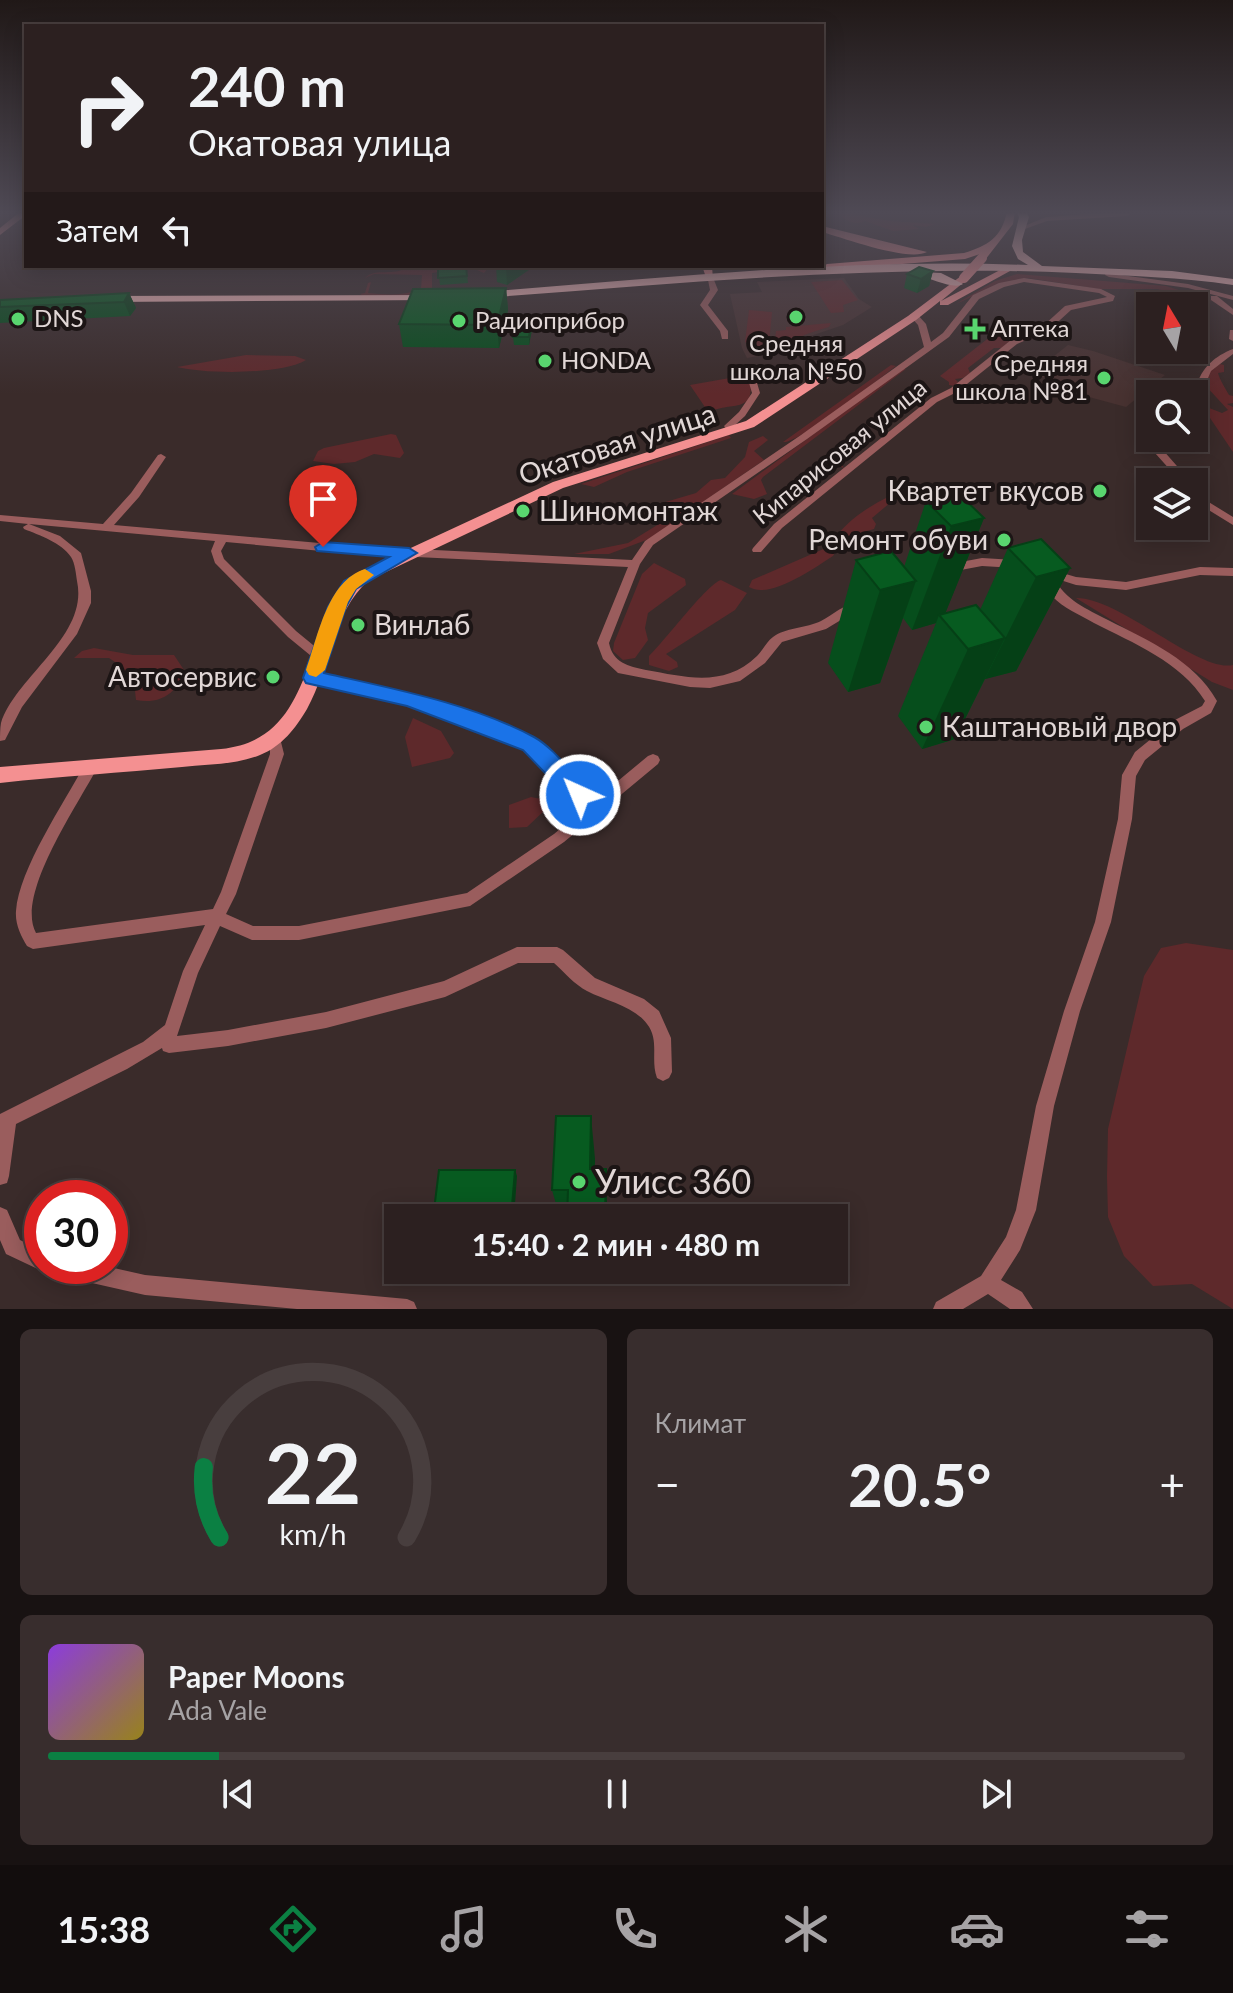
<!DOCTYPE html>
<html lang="ru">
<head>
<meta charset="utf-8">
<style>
	body { margin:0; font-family:Lato,sans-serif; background:#382d2d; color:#f1f3f6; height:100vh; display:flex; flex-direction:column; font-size:30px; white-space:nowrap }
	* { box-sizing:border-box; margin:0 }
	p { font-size:26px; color:#a6a3a5 }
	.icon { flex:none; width:44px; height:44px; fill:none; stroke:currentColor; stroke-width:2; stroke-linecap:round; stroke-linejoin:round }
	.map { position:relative; height:1309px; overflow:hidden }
	.details { display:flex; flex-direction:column; gap:20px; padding:20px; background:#181212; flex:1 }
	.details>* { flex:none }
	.banner { position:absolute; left:24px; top:24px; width:800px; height:244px; border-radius:0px; box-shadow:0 4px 20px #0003,0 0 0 2px #483e3e; background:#2c2020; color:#f1f3f6; overflow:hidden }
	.needle { width:52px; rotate:350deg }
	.tools { position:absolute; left:1136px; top:292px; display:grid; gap:16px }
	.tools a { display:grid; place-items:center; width:72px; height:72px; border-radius:0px; background:#2c2020; box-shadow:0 4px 20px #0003,0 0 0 2px #483e3e; font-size:40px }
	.speed { position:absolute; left:24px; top:1180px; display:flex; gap:16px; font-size:40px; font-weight:700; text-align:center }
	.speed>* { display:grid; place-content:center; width:104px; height:104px; border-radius:50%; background:#2c2020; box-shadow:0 4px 20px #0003,0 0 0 2px #483e3e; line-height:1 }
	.speed .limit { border:12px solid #d22; background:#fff; color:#111 }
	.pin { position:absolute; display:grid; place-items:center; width:68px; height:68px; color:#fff; margin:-82px -34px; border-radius:50% 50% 50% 0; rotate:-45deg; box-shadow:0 0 8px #0007 }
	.pin .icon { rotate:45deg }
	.me { position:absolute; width:88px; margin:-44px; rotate:316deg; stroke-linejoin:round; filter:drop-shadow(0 0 6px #0008) }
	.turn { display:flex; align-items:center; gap:28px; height:168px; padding:0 32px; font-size:36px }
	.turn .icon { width:104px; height:104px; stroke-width:2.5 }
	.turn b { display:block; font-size:56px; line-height:68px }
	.then { display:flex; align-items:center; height:76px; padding:0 32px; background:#0003; gap:16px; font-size:30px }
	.big { font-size:60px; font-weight:700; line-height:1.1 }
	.details .widget { flex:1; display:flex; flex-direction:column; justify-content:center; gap:12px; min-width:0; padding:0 28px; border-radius:12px; background:#382d2d }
	.details .dial { align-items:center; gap:0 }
	.dial svg { height:208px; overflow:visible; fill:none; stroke:#483e3e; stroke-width:7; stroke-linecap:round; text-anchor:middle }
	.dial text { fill:#f1f3f6; stroke:none }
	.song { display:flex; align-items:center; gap:24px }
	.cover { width:96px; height:96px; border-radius:12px; background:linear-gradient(135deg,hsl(270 70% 55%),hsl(50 70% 35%)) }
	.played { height:8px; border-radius:4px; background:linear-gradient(90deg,#0b8043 15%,#483e3e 15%) }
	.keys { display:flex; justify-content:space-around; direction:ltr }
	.heat { display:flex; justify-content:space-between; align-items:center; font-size:44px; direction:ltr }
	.details .tiles { flex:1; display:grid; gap:20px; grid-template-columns:1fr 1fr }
	.widget:last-child { grid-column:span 2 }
	.trip { position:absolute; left:384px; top:1204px; width:464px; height:80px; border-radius:0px; background:#2c2020; box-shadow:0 4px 20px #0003,0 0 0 2px #483e3e; font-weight:700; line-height:80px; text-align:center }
	.tabs { display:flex; height:128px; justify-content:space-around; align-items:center; background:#120d0d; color:#a6a3a5 }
	.tabs .icon { width:56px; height:56px }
	.tabs .active { color:#0b8043 }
	.tabs b { font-size:36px; color:#f1f3f6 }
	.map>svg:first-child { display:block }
</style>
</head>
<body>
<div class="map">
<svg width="1233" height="1309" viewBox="0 0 1233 1309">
	<rect width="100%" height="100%" fill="#3a2b2a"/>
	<g fill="#483231">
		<polygon points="844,278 859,299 872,307 843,325 793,342 782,352 747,358 742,348 730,294 762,292 757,282"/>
		<polygon points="1068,345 1093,351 1165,375 1126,407 1089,397 1033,373"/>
	</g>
	<g fill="#5e292b">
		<path d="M835,211L890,221L935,224L926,227L912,225L919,229L893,231L865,221C851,227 843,217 835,211Z"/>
		<path d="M400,266H490L484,273L470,267L432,273V288L422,295L363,296L360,294L365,293L368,283L371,282L368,293C386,295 404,296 421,289L422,275L374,274L365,278C376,267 394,277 407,267Z"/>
		<polygon points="1017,274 1166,286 1214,301 1157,289 1099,289 1028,278 1000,284 956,304 995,281"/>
		<polygon points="842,280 858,300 843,305 844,312 831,313 811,282"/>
		<polygon points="749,310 772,312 769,344 757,347 745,342"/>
		<polygon points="1014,321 1017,326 1007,326 1015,330 1008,336 1012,339 1002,348 994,348 968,368 970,373 963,378 955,379 958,382 955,386 949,385 949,382 940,376 1009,322"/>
		<path d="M831,323L829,327C819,330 808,333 798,338C784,344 778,361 760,353L774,347L776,331L786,330V327Z"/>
		<path d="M246,355L295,356L306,360C282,375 204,374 177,367Z"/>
		<path d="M1220,364L1224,365V372L1218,373C1220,380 1225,388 1229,395L1233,396V403L1227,404L1233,407V452L1206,412L1194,407V402L1222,413L1228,410L1205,385L1206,374Z"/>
		<path d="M891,365L896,366C879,379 797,445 783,442Z"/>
		<polygon points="902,369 906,369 763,477 761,480 767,494 754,499 732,494"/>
		<path d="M741,376L750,378C756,416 729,400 709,413L690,385Z"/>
		<polygon points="391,434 396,435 404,453 400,458 374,454 355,462 334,464 313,461 318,451 324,448"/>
		<polygon points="729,435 731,438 627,472 594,487 581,484"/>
		<polygon points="763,436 768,440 754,451 764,460 649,539 609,554 574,554 628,543 672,516 672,509 639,513 635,511 696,493 711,480 725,478 745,457 749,442"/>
		<path d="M837,457L844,468L834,465C821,479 807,492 791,505L780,502Z"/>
		<path d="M892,495L897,497L872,518L876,524L874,529L833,541C847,520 869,506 892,495Z"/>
		<path d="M828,547L836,551L833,556C814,568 770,600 749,587L752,580Z"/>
		<polygon points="654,563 685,579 686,585 648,613 645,628 648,640 635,658 623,660 613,651 614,643 642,574"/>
		<path d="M721,580L747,593L735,610L666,654L677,662L678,667L669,671L649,665V656C665,641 707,584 721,580Z"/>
		<path d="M1076,598C1119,597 1199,673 1233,665V690L1212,682Z"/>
		<path d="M94,648L133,655H174L184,670C178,693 160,705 136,700L135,691L115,662L109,658H74L82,651Z"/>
		<polygon points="413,718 441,731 454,753 450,758 412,767 405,737"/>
		<polygon points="531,797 541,799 545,810 527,827 509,828 509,805"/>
		<polygon points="1186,943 1233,950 1233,1309 1192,1284 1153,1286 1124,1256 1108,1217 1107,1177 1108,1129 1144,976 1161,948"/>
	</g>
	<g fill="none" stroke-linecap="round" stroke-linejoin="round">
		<g fill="#9a5d5d" fill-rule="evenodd">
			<polygon points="1120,211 1127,211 1130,214 1127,216 1047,221 1022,230 1017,229 1046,217 1121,212"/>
			<polygon points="1106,273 1188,284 1233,296 1233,300 1188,288 1109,277 1105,275"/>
			<path d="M1024,278L1101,289L1115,296L1113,301L1071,310L1049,330L1017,344L957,392L937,402L782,528L761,552H753L752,550L753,548L774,524L931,398L951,388L1011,340L1043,326L1065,306L1107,297L1099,293L1024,282L1004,287L979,299L949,337L807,439L653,545L640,564L609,643C613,663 628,666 646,670C686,677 724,688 757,656C763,650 767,641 773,637C784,628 807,628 821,621C833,615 846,602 859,603L861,606L859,609L826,629L782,642L765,663L740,681L710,688L690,687L618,673L603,659L597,643L628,567L354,554L226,542L221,551L224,559L296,631L324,654L326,657L324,660H316L288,637L215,563L211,551L215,541L29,524L60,536L81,553L91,591V603L77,634L22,707L5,740L0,741C0,736 0,728 1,723C16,676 89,636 77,581C76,574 75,563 71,557C62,543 39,535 24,529L23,527L28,524L0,521V515L103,524L131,493L158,455L161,454L166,457L139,497L114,525L354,546L632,560L645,541L801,435L924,347L918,325L910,316L911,314H917L926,324L931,342L943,333L973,295L999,283Z"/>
			<polygon points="708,280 714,280 718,290 708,305 728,331 728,339 722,339 720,331 700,305 710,290"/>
			<polygon points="1211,296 1217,296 1233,309 1233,315 1211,300"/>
			<polygon points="1230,330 1233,330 1233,341 1229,339"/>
			<path d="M1233,349V354L1211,371L1203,390L1194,394H1183L1196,387C1202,367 1215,356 1233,349Z"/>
			<polygon points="748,374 755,376 760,393 745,416 734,426 737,431 735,433 729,433 724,426 739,412 752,393 747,376"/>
			<polygon points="1150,417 1150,431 1145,428 1145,420"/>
			<polygon points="1149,436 1150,438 1157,438 1162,449 1191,482 1181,482 1155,453 1147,438"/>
			<polygon points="1194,493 1233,517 1233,525 1194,501"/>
			<polygon points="982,558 1015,560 1020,564 1015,568 982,566 950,572 945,568 950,564"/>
			<path d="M1200,567L1233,568V576L1200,575L1126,590L1076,585L1054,578C1065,600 1087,609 1108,620C1149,641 1194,660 1217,701L1211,713L1183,729L1145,760L1136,776L1132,819L1111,922L1080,1011L1054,1106L1036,1210L1020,1250L1001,1280L1022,1292L1033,1309H1010L988,1294L963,1309H933L936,1302L981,1276L1006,1237L1016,1210L1036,1106L1064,1011L1095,922L1118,819L1122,775L1135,752L1173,721L1202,706L1205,701C1181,662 1133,643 1094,623C1080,615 1063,608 1052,596C1048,591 1046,584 1043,579L1048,576V571L1052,570L1076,577L1126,582Z"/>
			<path d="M313,673L407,694L468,713L535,740L595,800L648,756L653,754L658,756L660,760L658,764L564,842L470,906L299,940H252L220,926L198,973L177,1036L228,1030L326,1012L444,981L517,947H557L563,950L595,978L644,999L659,1011L671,1038L672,1072L669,1078L663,1081L657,1078C650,1060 660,1040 647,1024C634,1006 606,1001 587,991C575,985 564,972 554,963H518L445,997L326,1028L228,1046L169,1053L163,1051L162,1048L127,1069L16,1124L9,1176L7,1183L0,1185V1114L143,1042L165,1025L183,971L205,925L33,949L27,946C21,936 15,924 16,911C19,869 64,803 85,764L90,762L95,764L97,768C78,805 15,895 36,933L213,909L221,892L270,754V748L264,741L266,737L271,736L281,742L284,754L236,894L226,914L253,926H299L467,893L554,834L585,808L525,748L459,721L407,704L309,681L307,678L309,675Z"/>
			<polygon points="0,1207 7,1210 20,1240 42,1251 42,1266 50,1266 49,1268 42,1271 6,1254 0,1240"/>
			<polygon points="51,1266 105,1266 145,1275 407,1299 414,1302 417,1309 297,1309 145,1295 61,1276 54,1273"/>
		</g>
		<g fill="#f49091" fill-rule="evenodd">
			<polygon points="21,211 26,211 26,215 0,235 0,228"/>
			<path d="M1007,211H1015L1013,224L985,260H979L980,254L965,259L827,270L822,267L827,264L964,253C987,246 1002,238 1007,211Z"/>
			<path d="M822,226L927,252C908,262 844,238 822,232Z"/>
			<polygon points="702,266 712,266 713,280 707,280"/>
			<path d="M1002,269L1010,271L948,305H940V301L916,320L754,427L563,488L369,580C331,614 331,666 307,709C296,728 281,747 260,755C235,765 208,764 182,767C121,773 61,776 0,783V767L221,749C320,739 298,627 359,572L553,482L746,421L908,316L961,276L969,278L941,301Z"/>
		</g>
		<g fill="#f6b9b8" fill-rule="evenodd">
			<path d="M1016,211H1026L1029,217L1022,240L1023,252L1042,266L1172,271L1233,279V285C1181,277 1129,276 1076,273C878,264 681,283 483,298L477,295L483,292C664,278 846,258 1028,265L1018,259L1012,246L1019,217Z"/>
			<path d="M919,272L941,273L963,284C954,290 931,278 919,276Z"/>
			<polygon points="433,295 439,298 437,300 107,302 101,299 107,296"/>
		</g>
		<polyline stroke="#f49091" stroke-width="10" points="964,278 982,258"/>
	</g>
	<g fill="#064e1c">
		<polygon points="466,266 468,283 440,285 438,268"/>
		<polygon points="496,266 530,266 530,269 507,285 497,282"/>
		<polygon points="933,271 929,286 917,293 904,288 907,274"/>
		<polygon points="506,288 508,310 499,348 403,347 399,324"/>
		<polygon points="129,293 136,308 130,316 0,323 0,300"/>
		<polygon points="533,324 529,345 514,345 513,337"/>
		<polygon points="926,501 984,518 945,613 980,610 1008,548 1070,568 1016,671 985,679 955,739 922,749 898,716 936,623 912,630 903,618 880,683 848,692 828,663 856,560 904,567"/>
		<polygon points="595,1159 594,1169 607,1205 607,1218 560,1218 552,1190"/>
		<polygon points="458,1270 511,1270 511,1274 477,1274"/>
		<polygon points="571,1270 607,1270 607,1279 574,1279"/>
	</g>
	<g fill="#054016">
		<polygon points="506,266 530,266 530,269 507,285"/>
		<polygon points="933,271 929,286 917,293 921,279"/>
		<polygon points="506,288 508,310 499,348 497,325"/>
		<polygon points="129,293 136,308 130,316 124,302"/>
		<polygon points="532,316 533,324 529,345 529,337"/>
		<polygon points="984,518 943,619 939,615 936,623 912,630 951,526"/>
		<polygon points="1070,568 1016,671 985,679 1036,577"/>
		<polygon points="916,581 880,683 848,692 880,590"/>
		<polygon points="1005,638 955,739 922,749 968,649"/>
		<polygon points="591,1116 595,1159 594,1205 590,1169"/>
		<polygon points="606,1169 607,1205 607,1218 605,1218"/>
		<polygon points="515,1170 517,1176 514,1218 511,1218"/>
	</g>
	<g fill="#075b20" stroke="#054016" stroke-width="2">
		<polygon points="466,266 467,276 438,278 438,268"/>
		<polygon points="919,267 933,271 921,279 907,274"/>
		<polygon points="506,288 497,325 399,324 413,289"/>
		<polygon points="129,293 124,302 0,307 0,300"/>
		<polygon points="518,316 532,316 529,337 513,337"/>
		<polygon points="958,493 984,518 951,526 926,501"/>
		<polygon points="1041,539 1070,568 1036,577 1008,548"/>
		<polygon points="891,551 916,581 880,590 856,560"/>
		<polygon points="976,605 1005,638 968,649 939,615"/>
		<polygon points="556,1116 591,1116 590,1169 606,1169 605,1218 567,1218 568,1190 552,1190"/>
		<polygon points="439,1170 515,1170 511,1218 433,1218"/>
	</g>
	<linearGradient id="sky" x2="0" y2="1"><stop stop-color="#201817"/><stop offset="0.54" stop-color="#4f4a55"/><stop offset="1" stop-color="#4f4a55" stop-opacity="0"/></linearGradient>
	<rect width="1233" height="394" fill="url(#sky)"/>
	<path fill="#1a73e8" stroke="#114b97" stroke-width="2" d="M323,542L409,548L417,553L356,589L346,607L324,673C394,689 470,703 534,737C554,748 571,773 587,788L590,795L587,801L580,804L572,801L523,750L407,706L306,683L303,678L328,607L344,581L389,557L317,551L315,547Z"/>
	<path fill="#f59e0b" d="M365,569L374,575L356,589L348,602L325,670L316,677L309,675L306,670C318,637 327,581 365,569Z"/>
	<g fill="#59d56f" stroke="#1c1515" stroke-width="3">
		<circle cx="796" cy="317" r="8"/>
		<circle cx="18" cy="319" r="8"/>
		<circle cx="459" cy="321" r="8"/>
		<path d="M971 317h8v8h8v8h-8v8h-8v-8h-8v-8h8z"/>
		<circle cx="545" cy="361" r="8"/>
		<circle cx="1104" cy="378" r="8"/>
		<circle cx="1100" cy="491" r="8"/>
		<circle cx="523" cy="511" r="8"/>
		<circle cx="1004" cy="540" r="8"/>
		<circle cx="358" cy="625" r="8"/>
		<circle cx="273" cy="677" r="8"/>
		<circle cx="926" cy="727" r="8"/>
		<circle cx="579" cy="1182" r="8"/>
	</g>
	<g text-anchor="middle" stroke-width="8" stroke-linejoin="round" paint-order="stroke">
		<g font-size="24" fill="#e1d7d6" stroke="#1c1515" text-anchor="start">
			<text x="34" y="327">DNS</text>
			<text x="475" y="329">Радиоприбор</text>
			<text x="991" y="337">Аптека</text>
			<text x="796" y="352" text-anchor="middle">Средняя<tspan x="796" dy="28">школа №50</tspan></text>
			<text x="561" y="369">HONDA</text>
			<text x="1088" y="372" text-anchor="end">Средняя<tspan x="1088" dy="28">школа №81</tspan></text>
		</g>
		<g font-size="24" fill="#e1d7d6" stroke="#1c1515">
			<text transform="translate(840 452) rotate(-39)" y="8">Кипарисовая улица</text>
		</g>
		<g font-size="28" fill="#e1d7d6" stroke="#1c1515">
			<text transform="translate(617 444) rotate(-18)" y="10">Окатовая улица</text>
		</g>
		<g font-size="28" fill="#e1d7d6" stroke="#1c1515" text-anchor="end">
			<text x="1084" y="501">Квартет вкусов</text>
			<text x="539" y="521" text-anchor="start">Шиномонтаж</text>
			<text x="988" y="550">Ремонт обуви</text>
			<text x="374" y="635" text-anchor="start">Винлаб</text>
			<text x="257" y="687">Автосервис</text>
			<text x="942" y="737" text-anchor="start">Каштановый двор</text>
		</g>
		<g font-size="34" fill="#e1d7d6" stroke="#1c1515" text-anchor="start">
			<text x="595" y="1194">Улисс 360</text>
		</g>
	</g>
</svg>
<div class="tools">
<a><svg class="needle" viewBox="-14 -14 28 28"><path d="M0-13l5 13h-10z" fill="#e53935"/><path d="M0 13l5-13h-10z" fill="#a6a3a5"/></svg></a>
<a><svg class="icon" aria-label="search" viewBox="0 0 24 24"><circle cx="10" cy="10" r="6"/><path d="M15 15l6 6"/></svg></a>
<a><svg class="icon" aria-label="layers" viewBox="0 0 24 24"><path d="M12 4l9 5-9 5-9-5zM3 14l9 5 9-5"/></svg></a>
</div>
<div class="speed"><div class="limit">30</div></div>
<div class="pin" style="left:323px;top:547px;background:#d93025"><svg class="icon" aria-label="arrive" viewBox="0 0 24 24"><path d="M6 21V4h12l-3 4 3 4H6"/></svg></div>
<svg class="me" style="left:580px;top:795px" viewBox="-20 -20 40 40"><circle r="17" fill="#1a73e8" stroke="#fff" stroke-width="3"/><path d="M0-11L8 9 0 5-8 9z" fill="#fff"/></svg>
<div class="trip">15:40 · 2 мин · 480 m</div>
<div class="banner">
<div class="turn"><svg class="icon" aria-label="right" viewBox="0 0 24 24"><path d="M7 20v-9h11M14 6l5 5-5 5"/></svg><div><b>240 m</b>Окатовая улица</div></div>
<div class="then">Затем<svg class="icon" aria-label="left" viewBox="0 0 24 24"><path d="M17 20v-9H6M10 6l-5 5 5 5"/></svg></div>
</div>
</div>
<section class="details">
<div class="tiles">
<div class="widget dial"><svg viewBox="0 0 100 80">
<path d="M14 69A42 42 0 1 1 86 69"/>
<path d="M14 69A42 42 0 0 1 8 42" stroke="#0b8043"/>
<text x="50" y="56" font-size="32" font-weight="700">22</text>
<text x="50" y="72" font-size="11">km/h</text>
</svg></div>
<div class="widget"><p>Климат</p>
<div class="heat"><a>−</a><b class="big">20.5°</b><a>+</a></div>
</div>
<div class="widget">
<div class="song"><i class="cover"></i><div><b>Paper Moons</b><p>Ada Vale</p></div></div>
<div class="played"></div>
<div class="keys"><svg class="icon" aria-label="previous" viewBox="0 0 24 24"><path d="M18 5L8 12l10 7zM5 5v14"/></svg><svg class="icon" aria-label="pause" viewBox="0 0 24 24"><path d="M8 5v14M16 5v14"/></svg><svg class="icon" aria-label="next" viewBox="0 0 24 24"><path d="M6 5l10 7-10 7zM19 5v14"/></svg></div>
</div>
</div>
</section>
<nav class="tabs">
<b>15:38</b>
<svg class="icon active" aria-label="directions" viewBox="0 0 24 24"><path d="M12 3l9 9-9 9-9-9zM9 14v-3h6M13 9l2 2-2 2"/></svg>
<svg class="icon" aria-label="music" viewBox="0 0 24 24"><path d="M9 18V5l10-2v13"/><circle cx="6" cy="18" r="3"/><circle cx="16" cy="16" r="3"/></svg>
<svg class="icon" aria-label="phone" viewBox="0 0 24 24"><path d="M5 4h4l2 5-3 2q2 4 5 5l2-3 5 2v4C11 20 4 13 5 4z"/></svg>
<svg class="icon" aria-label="climate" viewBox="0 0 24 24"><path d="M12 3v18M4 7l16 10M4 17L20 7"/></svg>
<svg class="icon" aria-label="car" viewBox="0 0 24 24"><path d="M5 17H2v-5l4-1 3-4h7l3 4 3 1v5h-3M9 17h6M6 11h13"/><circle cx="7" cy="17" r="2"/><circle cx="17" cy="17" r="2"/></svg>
<svg class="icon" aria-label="filters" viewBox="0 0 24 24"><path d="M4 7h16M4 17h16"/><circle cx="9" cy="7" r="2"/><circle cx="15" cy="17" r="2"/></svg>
</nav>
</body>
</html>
